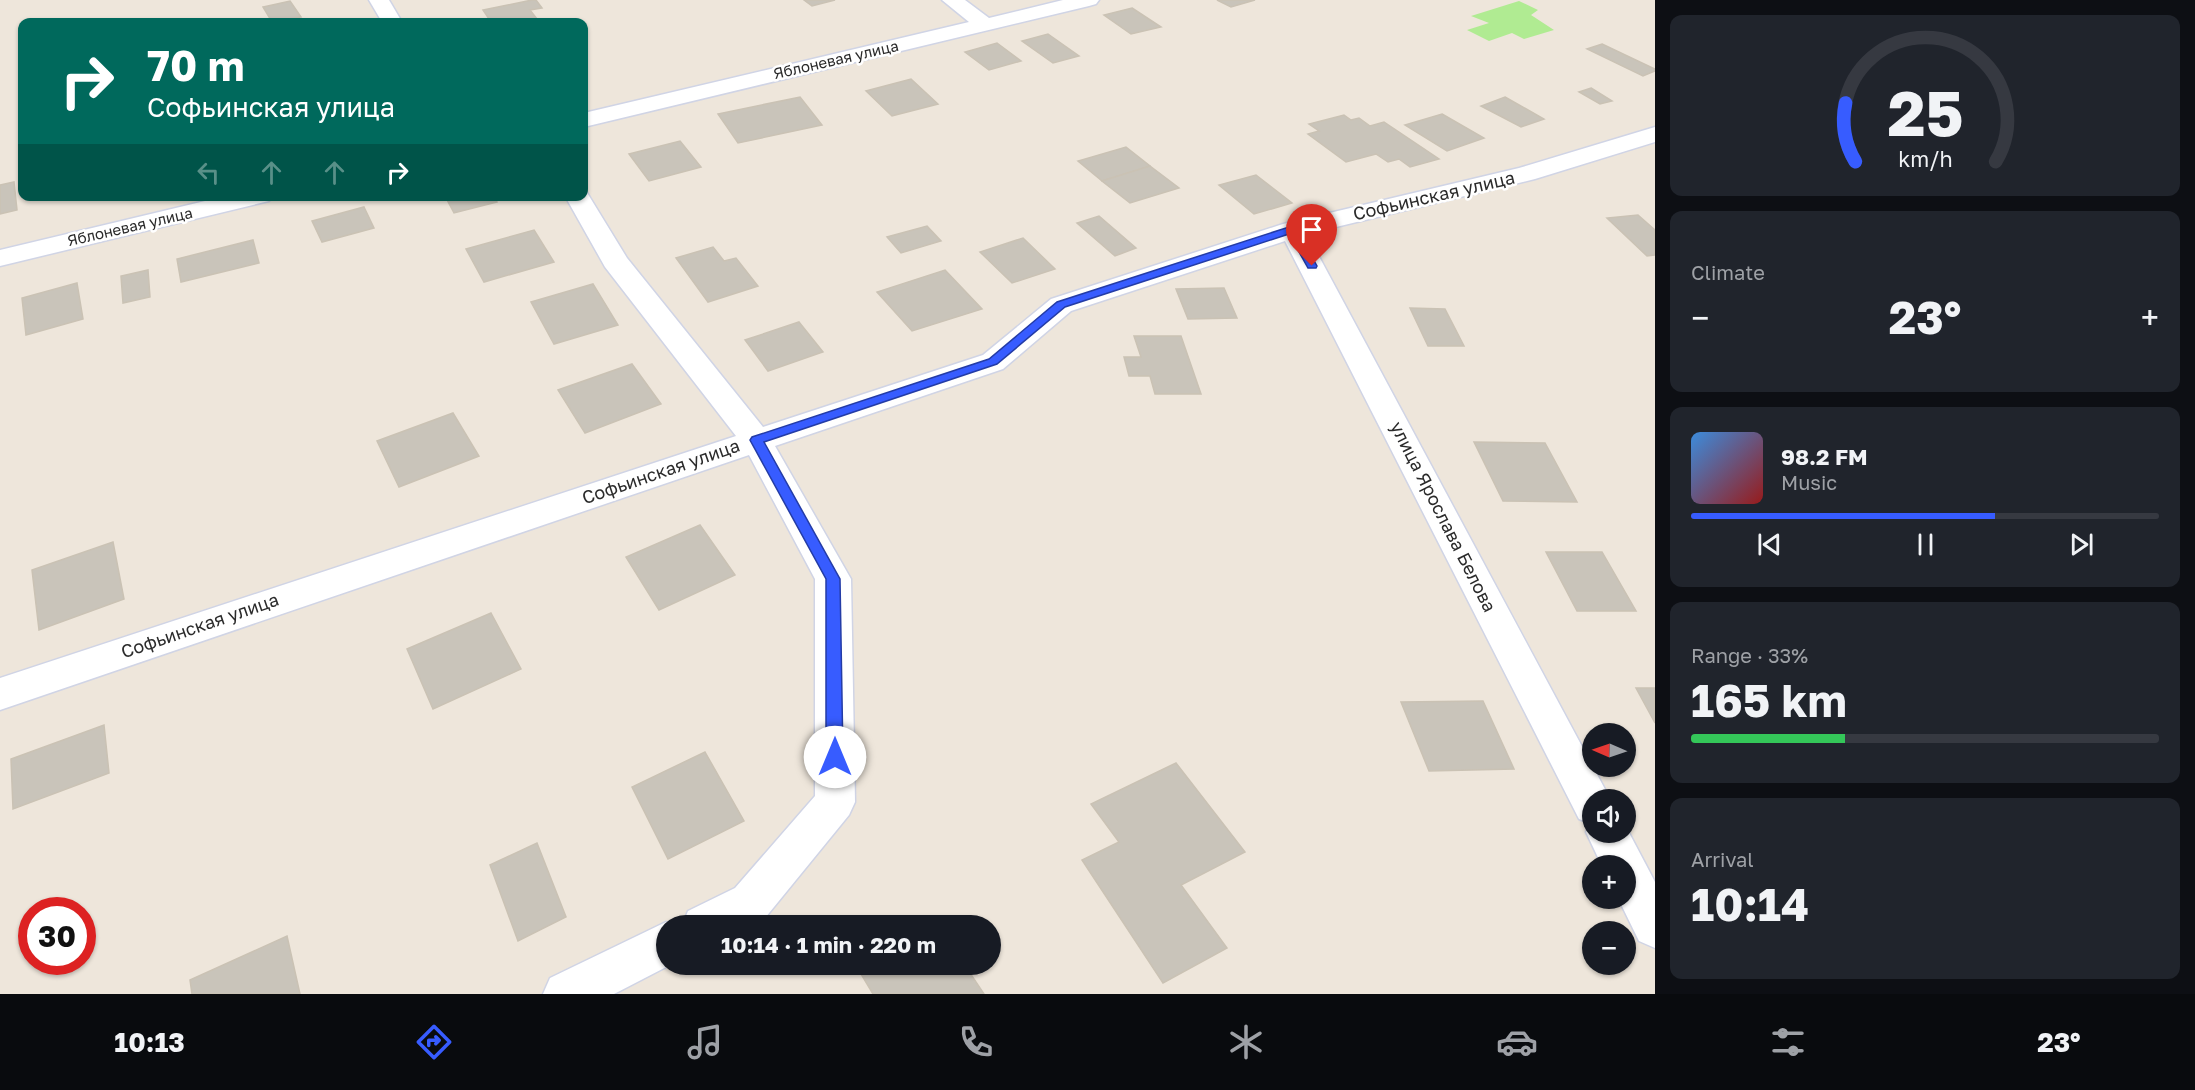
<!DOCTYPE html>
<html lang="en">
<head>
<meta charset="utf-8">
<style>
	body { margin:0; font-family:"Golos Text",sans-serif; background:#20242c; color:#f1f3f6; height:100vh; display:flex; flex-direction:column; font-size:22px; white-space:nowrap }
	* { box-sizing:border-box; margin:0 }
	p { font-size:20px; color:#9ea1a6 }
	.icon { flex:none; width:33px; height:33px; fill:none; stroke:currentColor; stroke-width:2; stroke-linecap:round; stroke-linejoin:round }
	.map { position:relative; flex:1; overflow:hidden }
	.panel { display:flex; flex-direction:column; gap:15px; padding:15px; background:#0d0f14; width:540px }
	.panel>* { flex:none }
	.banner { position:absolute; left:18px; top:18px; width:570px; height:183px; border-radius:12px; box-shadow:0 2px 4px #0004; background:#00695c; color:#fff; overflow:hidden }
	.needle { width:39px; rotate:272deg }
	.buttons { position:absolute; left:1582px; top:723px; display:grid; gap:12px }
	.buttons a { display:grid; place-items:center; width:54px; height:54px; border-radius:50%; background:#171b24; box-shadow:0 2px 4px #0004; font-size:30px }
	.speed { position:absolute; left:18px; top:897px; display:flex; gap:12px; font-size:30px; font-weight:700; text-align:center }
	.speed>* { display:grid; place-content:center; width:78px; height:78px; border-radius:50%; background:#171b24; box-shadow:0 2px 4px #0004; line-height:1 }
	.speed .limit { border:9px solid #d22; background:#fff; color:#111 }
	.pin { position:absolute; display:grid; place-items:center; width:51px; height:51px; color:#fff; margin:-62px -26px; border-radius:50% 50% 50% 0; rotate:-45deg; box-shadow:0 0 6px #0007 }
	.pin .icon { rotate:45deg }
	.me { position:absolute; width:66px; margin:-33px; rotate:0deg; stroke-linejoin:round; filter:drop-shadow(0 0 4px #0008) }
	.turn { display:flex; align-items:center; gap:21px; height:126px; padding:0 30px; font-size:27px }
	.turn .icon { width:78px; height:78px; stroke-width:2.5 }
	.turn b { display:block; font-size:42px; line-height:51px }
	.lanes { display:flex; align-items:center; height:57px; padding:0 30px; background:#0003; justify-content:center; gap:30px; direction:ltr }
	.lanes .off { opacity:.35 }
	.big { font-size:45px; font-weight:700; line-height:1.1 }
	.panel .tile { flex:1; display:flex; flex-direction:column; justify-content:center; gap:9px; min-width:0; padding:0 21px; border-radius:12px; background:#20242c }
	.panel .dial { align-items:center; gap:0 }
	.dial svg { height:156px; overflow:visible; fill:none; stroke:#363941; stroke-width:7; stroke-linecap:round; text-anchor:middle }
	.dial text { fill:#f1f3f6; stroke:none }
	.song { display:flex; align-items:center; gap:18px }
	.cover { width:72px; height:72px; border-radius:9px; background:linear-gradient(135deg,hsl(210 70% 55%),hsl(0 70% 35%)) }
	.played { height:6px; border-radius:3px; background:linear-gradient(90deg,#375cff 65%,#363941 65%) }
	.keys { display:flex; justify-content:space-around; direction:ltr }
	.heat { display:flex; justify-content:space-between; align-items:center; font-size:33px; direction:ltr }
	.charge { height:9px; border-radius:4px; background:linear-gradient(90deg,#34c759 33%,#363941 0) }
	.trip { position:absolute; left:656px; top:915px; width:345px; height:60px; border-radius:30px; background:#171b24; box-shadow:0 2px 4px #0004; font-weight:700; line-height:60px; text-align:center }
	.menu { display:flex; height:96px; justify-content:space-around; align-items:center; background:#090b0e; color:#9ea1a6 }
	.menu .icon { width:42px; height:42px }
	.menu .on { color:#375cff }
	.menu b { font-size:27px; color:#f1f3f6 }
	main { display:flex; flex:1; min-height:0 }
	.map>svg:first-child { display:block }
</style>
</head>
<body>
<main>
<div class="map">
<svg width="1655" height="994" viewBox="0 0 1655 994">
	<rect width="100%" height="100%" fill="#eee6db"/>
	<polygon fill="#b0eb92" points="1519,1 1538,10 1531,15 1554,30 1524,39 1512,33 1489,41 1467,30 1489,23 1471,16"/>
	<g fill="#c9c4ba" stroke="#cac2b4" stroke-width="1.5">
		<polygon points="532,0 536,0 542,8 530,10 537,19 521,22 491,22 483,10"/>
		<polygon points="804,0 835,0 812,6"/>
		<polygon points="1217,0 1255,0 1231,7"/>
		<polygon points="290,1 301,17 272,22 263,7"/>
		<polygon points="1132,8 1161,27 1131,34 1104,15"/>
		<polygon points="1048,34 1079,56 1053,63 1022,41"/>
		<polygon points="997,43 1021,61 989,70 965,52"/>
		<polygon points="1602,44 1655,69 1655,71 1643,76 1587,49"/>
		<polygon points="911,79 938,104 892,116 866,91"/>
		<polygon points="1591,88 1612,101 1600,104 1579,92"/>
		<polygon points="800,97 822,125 738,143 718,114"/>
		<polygon points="1505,97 1544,119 1521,127 1481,106"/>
		<polygon points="1442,114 1484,138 1447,151 1405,125"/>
		<polygon points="1344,115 1351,120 1359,118 1370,126 1384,122 1439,159 1410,167 1399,159 1388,162 1376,154 1346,162 1308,134 1319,131 1309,124"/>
		<polygon points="680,141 701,167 649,181 629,154"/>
		<polygon points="1126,147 1150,166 1102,181 1078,161"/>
		<polygon points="1150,166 1179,188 1130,203 1102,181"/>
		<polygon points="1256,175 1292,203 1254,214 1219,185"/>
		<polygon points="14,182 17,210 0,214 0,185"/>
		<polygon points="445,196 494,196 497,202 454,213"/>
		<polygon points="364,207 374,228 322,242 312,221"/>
		<polygon points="1638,215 1655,230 1655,255 1647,256 1607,218"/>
		<polygon points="1099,216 1136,248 1115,256 1077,223"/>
		<polygon points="927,226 941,241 901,253 887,237"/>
		<polygon points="534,230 554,262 484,282 466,249"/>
		<polygon points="1023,238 1055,269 1012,283 980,252"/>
		<polygon points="253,240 259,263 181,282 177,259"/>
		<polygon points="713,247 724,261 736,258 758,286 708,302 676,258"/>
		<polygon points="148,270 150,297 123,303 121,276"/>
		<polygon points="945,270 982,309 912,331 877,292"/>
		<polygon points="77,283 83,319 26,335 22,298"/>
		<polygon points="593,284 618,325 554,344 531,302"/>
		<polygon points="1224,288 1237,318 1188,319 1176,289"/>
		<polygon points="1410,308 1445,309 1464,346 1428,346"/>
		<polygon points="799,322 823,352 768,371 745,340"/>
		<polygon points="1134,336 1181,336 1201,394 1155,394 1150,376 1129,376 1124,357 1141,357"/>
		<polygon points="632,364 661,404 585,433 558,390"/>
		<polygon points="453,413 479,456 399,487 377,441"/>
		<polygon points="1474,442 1545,443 1577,502 1503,501"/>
		<polygon points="700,525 735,575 659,610 626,557"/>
		<polygon points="113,542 124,599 39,630 32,570"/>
		<polygon points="1546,552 1602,552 1636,611 1577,611"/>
		<polygon points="491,613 521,669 433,709 407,649"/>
		<polygon points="1636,688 1655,688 1655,723"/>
		<polygon points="1483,701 1514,769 1429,771 1401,702"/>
		<polygon points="104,725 109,773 13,809 11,759"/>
		<polygon points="705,752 744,821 668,859 632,787"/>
		<polygon points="1176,763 1245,852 1181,885 1227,948 1163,983 1082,860 1119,842 1091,804"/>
		<polygon points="537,843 566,917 518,941 490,865"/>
		<polygon points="287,936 300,994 192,994 190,980"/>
		<polygon points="876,964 964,964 984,994 873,994 861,974"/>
	</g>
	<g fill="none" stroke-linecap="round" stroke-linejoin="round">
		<g stroke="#d0d4e5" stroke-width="3">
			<g id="minor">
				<polygon points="369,0 389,0 402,22 382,22"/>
				<polygon points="942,0 965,0 989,18 1063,0 1099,0 1096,4 1089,6 584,127 584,113 969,22"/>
				<polygon points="1655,127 1655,142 1535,179 1307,234 1607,793 1611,800 1593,800 1593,832 1626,832 1626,827 1655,882 1655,948 1639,941 1618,898 1626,898 1626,866 1602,866 1586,832 1590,823 1579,819 1285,241 1071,311 1003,369 775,446 851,579 855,802 849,815 765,918 750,926 682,926 688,911 735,888 815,796 815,579 749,455 0,710 0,678 736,436 605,267 565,196 584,196 584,190 586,191 627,258 763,427 983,355 1051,299 1283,224 1519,168"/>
				<polygon points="226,196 272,196 269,201 0,266 0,250"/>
				<polygon points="666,922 675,926 666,926 666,964 672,964 614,994 543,994 550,978"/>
			</g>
		</g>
		<use href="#minor" fill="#fff" fill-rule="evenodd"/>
	</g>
	<polygon fill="#375cff" stroke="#243ca6" stroke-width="1.5" points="1292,226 1297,230 1317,266 1316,268 1308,268 1289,234 1065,307 997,364 764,442 840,579 843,757 840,762 835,764 829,762 826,757 826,579 750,440 752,437 989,359 1057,302"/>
	<g text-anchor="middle" stroke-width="5" stroke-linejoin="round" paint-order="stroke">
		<g font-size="15" fill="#2b2b2b" stroke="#fff">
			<text transform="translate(836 60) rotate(-13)" y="5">Яблоневая улица</text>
			<text transform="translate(130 227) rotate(-13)" y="5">Яблоневая улица</text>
		</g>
		<g font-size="18" fill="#2b2b2b" stroke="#fff">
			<text transform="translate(1434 196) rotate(-13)" y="6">Софьинская улица</text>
			<text transform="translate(661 472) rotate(-19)" y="6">Софьинская улица</text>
			<text transform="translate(1443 517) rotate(63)" y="6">улица Ярослава Белова</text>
			<text transform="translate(200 626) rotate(-19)" y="6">Софьинская улица</text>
		</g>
	</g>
</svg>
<div class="buttons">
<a><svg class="needle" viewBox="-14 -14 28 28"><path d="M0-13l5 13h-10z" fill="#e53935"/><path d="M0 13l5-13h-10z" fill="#9ea1a6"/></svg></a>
<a><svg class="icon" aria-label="sound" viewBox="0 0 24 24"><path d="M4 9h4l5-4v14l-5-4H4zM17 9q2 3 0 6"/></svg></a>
<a>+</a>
<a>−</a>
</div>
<div class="speed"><div class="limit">30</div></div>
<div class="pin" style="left:1312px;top:266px;background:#d93025"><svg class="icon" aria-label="arrive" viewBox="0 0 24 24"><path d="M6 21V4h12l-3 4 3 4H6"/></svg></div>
<svg class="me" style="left:835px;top:757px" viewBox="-20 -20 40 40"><circle r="19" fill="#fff"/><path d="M0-13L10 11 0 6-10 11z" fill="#375cff"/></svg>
<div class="trip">10:14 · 1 min · 220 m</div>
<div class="banner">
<div class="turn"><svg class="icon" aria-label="right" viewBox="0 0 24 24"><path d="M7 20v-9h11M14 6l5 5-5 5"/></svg><div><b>70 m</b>Софьинская улица</div></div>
<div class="lanes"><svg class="icon off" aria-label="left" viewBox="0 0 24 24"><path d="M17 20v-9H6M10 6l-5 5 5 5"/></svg><svg class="icon off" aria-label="ahead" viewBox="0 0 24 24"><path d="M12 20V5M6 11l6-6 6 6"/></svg><svg class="icon off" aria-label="ahead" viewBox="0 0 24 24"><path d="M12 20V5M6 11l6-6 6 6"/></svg><svg class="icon" aria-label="right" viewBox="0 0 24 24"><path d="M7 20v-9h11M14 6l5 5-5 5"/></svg></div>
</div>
</div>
<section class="panel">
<div class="tile dial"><svg viewBox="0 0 100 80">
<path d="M14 69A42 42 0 1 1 86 69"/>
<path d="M14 69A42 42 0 0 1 9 39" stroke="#375cff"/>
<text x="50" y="56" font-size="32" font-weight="700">25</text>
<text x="50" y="72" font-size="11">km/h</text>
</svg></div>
<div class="tile"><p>Climate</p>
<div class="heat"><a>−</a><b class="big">23°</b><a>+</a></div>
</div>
<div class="tile">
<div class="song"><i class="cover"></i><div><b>98.2 FM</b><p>Music</p></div></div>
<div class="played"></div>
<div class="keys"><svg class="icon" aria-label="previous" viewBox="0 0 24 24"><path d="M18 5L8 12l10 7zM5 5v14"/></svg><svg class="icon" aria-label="pause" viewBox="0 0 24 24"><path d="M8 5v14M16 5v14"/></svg><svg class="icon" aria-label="next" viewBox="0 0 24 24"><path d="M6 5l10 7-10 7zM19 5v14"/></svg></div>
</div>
<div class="tile"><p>Range · 33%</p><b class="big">165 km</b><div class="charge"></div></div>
<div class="tile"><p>Arrival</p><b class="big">10:14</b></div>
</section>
</main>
<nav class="menu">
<b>10:13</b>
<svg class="icon on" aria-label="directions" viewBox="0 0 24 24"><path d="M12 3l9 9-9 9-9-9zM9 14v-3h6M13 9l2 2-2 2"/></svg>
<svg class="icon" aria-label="music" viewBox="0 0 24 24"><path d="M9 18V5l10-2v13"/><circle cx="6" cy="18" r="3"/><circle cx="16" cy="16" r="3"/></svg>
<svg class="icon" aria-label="phone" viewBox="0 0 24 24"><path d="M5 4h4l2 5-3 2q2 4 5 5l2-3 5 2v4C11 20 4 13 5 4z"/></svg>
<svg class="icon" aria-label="climate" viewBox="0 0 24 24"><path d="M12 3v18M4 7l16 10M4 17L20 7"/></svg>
<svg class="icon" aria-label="car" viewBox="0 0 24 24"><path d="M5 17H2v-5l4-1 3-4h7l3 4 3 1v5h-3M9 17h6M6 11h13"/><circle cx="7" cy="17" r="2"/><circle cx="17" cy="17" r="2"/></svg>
<svg class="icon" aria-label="filters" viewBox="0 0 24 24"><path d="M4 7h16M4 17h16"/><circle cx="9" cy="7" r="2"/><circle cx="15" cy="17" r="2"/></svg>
<b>23°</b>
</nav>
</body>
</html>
